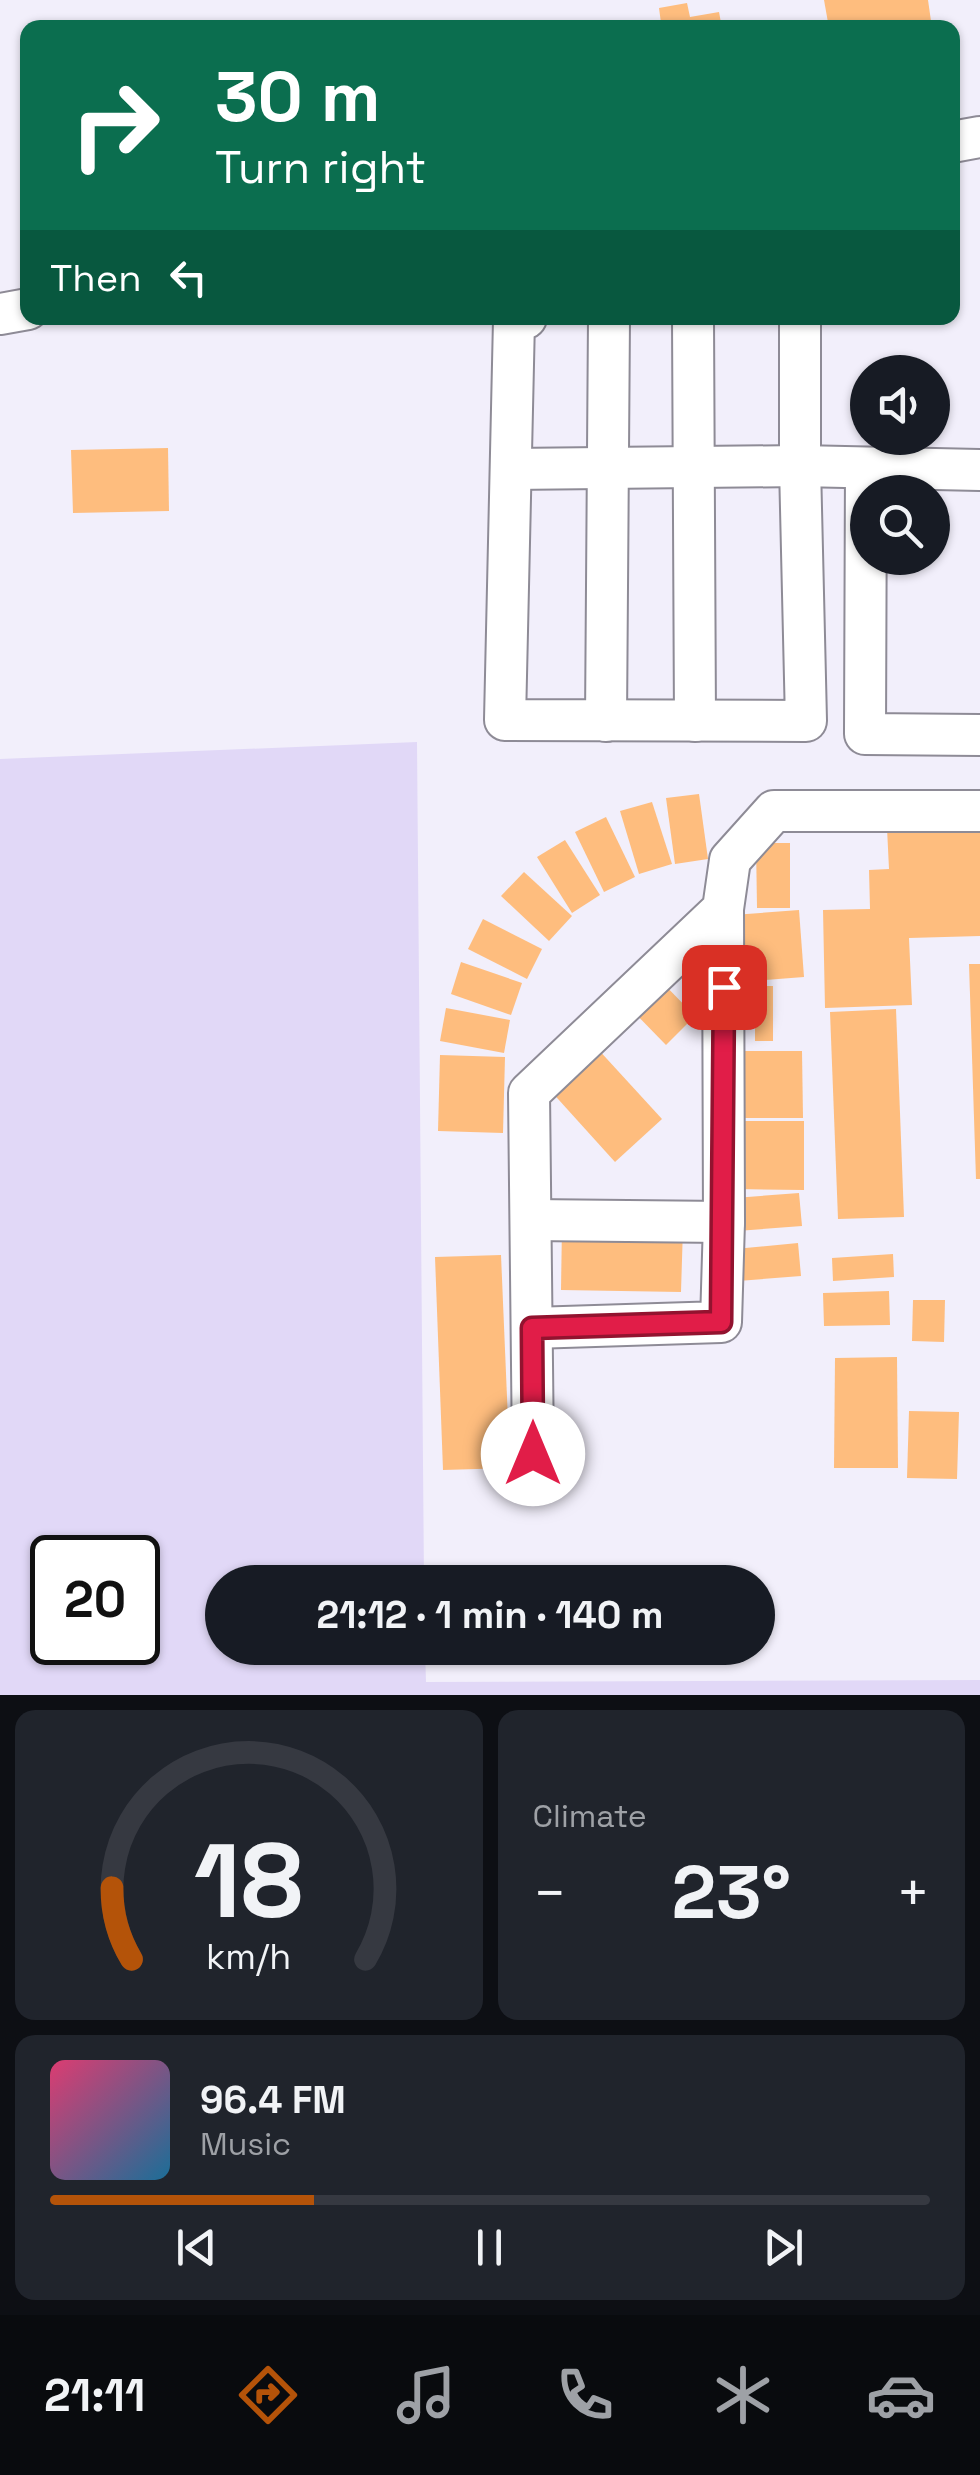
<!DOCTYPE html>
<html lang="en">
<head>
<meta charset="utf-8">
<style>
	body { margin:0; font-family:"Space Grotesk",sans-serif; background:#20242c; color:#f1f3f6; height:100vh; display:flex; flex-direction:column; font-size:38px; white-space:nowrap }
	* { box-sizing:border-box; margin:0 }
	p { font-size:32px; color:#9ea1a6 }
	.icon { flex:none; width:55px; height:55px; fill:none; stroke:currentColor; stroke-width:2; stroke-linecap:round; stroke-linejoin:round }
	.map { position:relative; height:1695px; overflow:hidden }
	.side { display:flex; flex-direction:column; gap:15px; padding:15px; background:#0d0f14; flex:1 }
	.side>* { flex:none }
	.hud { position:absolute; left:20px; top:20px; width:940px; height:305px; border-radius:20px; box-shadow:0 2px 8px #0004; background:#0b6e4f; color:#fff; overflow:hidden }
	.fabs { position:absolute; left:850px; top:355px; display:grid; gap:20px }
	.fabs a { display:grid; place-items:center; width:100px; height:100px; border-radius:50%; background:#171b24; box-shadow:0 2px 8px #0004; font-size:50px }
	.speed { position:absolute; left:30px; top:1535px; display:flex; gap:20px; font-size:50px; font-weight:700; text-align:center }
	.speed>* { display:grid; place-content:center; width:130px; height:130px; border-radius:50%; background:#171b24; box-shadow:0 2px 8px #0004; line-height:1 }
	.speed .limit { border:5px solid #111; border-radius:15px; background:#fff; color:#111 }
	.pin { position:absolute; display:grid; place-items:center; width:85px; height:85px; color:#fff; margin:-42px; border-radius:20px; box-shadow:0 5px 15px #0006 }
	.me { position:absolute; width:110px; margin:-55px; rotate:0deg; stroke-linejoin:round; filter:drop-shadow(0 0 8px #0008) }
	.turn { display:flex; align-items:center; gap:35px; height:210px; padding:0 30px; font-size:45px }
	.turn .icon { width:130px; height:130px; stroke-width:2.5 }
	.turn b { display:block; font-size:70px; line-height:85px }
	.then { display:flex; align-items:center; height:95px; padding:0 30px; background:#0003; gap:20px; font-size:38px }
	.big { font-size:75px; font-weight:800; line-height:1.1 }
	.side .widget { flex:1; display:flex; flex-direction:column; justify-content:center; gap:15px; min-width:0; padding:0 35px; border-radius:20px; background:#20242c }
	.side .dial { align-items:center; gap:0 }
	.dial svg { height:260px; overflow:visible; fill:none; stroke:#363941; stroke-width:7; stroke-linecap:round; text-anchor:middle }
	.dial text { fill:#f1f3f6; stroke:none }
	.song { display:flex; align-items:center; gap:30px }
	.cover { width:120px; height:120px; border-radius:15px; background:linear-gradient(135deg,hsl(340 70% 55%),hsl(200 70% 35%)) }
	.played { height:10px; border-radius:5px; background:linear-gradient(90deg,#b45309 30%,#363941 30%) }
	.keys { display:flex; justify-content:space-around; direction:ltr }
	.heat { display:flex; justify-content:space-between; align-items:center; font-size:55px; direction:ltr }
	.side .tiles { flex:1; display:grid; gap:15px; grid-template-columns:1fr 1fr }
	.widget:last-child { grid-column:span 2 }
	.trip { position:absolute; left:205px; top:1565px; width:570px; height:100px; border-radius:50px; background:#171b24; box-shadow:0 2px 8px #0004; font-weight:800; line-height:100px; text-align:center }
	.tabs { display:flex; height:160px; justify-content:space-around; align-items:center; background:#090b0e; color:#9ea1a6 }
	.tabs .icon { width:70px; height:70px }
	.tabs .active { color:#b45309 }
	.tabs b { font-size:45px; color:#f1f3f6 }
	.map>svg:first-child { display:block }
</style>
</head>
<body>
<div class="map">
<svg width="980" height="1695" viewBox="0 0 980 1695">
	<rect width="100%" height="100%" fill="#f2effb"/>
	<path fill="#e1d8f7" fill-rule="evenodd" d="M417,742L424,1582H222V1648H425L426,1682L980,1680V1695H0V759ZM52,1558H138V1642H52Z"/>
	<g fill="#febd7e">
		<polygon points="824,0 928,0 932,28 829,28"/>
		<polygon points="687,3 690,17 719,12 722,28 646,28 661,23 659,8"/>
		<polygon points="168,448 169,511 73,513 71,450"/>
		<polygon points="699,794 708,859 675,864 666,798"/>
		<polygon points="652,802 672,864 639,874 620,811"/>
		<polygon points="606,817 635,877 604,892 575,832"/>
		<polygon points="980,826 980,936 909,938 912,1005 825,1008 823,910 870,909 869,870 889,869 887,828"/>
		<polygon points="565,840 600,895 572,913 537,857"/>
		<polygon points="756,843 790,843 790,908 757,908"/>
		<polygon points="524,872 572,916 549,941 501,896"/>
		<polygon points="799,910 804,977 738,982 733,915"/>
		<polygon points="483,919 542,949 527,979 468,949"/>
		<polygon points="461,962 522,983 511,1015 451,994"/>
		<polygon points="969,964 980,964 980,1179 976,1179"/>
		<polygon points="656,976 695,1016 666,1045 627,1005"/>
		<rect x="755" y="986" width="18" height="55"/>
		<polygon points="446,1008 510,1020 504,1053 440,1041"/>
		<polygon points="896,1009 904,1217 838,1219 830,1012"/>
		<polygon points="596,1047 662,1119 615,1162 549,1089"/>
		<polygon points="737,1051 802,1051 803,1118 738,1118"/>
		<polygon points="440,1055 505,1057 503,1133 438,1131"/>
		<polygon points="736,1121 804,1121 804,1190 736,1189"/>
		<polygon points="799,1193 802,1226 737,1231 734,1198"/>
		<polygon points="562,1225 683,1227 681,1292 561,1290"/>
		<polygon points="798,1243 801,1276 738,1281 735,1249"/>
		<polygon points="893,1254 894,1277 833,1281 832,1258"/>
		<polygon points="501,1255 510,1468 443,1470 435,1257"/>
		<polygon points="889,1291 890,1325 824,1326 823,1293"/>
		<polygon points="913,1300 945,1300 944,1342 912,1341"/>
		<polygon points="897,1357 898,1468 834,1468 835,1358"/>
		<polygon points="909,1411 959,1412 957,1479 907,1478"/>
	</g>
	<g fill="none" stroke-linecap="round" stroke-linejoin="round">
		<g stroke="#8e8b96" stroke-width="44">
			<g id="minor">
				<polyline points="952,142 980,137"/>
				<polyline points="0,314 28,309"/>
				<polyline points="526,318 514,320 505,720 806,721 800,466 800,318"/>
				<polyline points="693,318 695,721"/>
				<polyline points="866,468 865,734 980,735"/>
				<polyline points="511,469 800,466 980,470"/>
				<polyline points="606,721 609,318"/>
				<polyline points="531,1220 724,1222 723,909"/>
				<polyline points="532,1328 721,1322 724,1222"/>
				<polyline points="533,1454 529,1093 723,909 730,860 774,811 980,811"/>
			</g>
		</g>
		<use href="#minor" stroke="#fff" stroke-width="40"/>
	</g>
	<g fill="none" stroke-linecap="round" stroke-linejoin="round">
		<g stroke="#92132f" stroke-width="25">
			<polyline id="route" points="533,1454 532,1328 721,1322 724,987"/>
		</g>
		<use href="#route" stroke="#e11d48" stroke-width="18"/>
	</g>
</svg>
<div class="fabs">
<a><svg class="icon" aria-label="sound" viewBox="0 0 24 24"><path d="M4 9h4l5-4v14l-5-4H4zM17 9q2 3 0 6"/></svg></a>
<a><svg class="icon" aria-label="search" viewBox="0 0 24 24"><circle cx="10" cy="10" r="6"/><path d="M15 15l6 6"/></svg></a>
</div>
<div class="speed"><div class="limit">20</div></div>
<div class="pin" style="left:724px;top:987px;background:#d93025"><svg class="icon" aria-label="arrive" viewBox="0 0 24 24"><path d="M6 21V4h12l-3 4 3 4H6"/></svg></div>
<svg class="me" style="left:533px;top:1454px" viewBox="-20 -20 40 40"><circle r="19" fill="#fff"/><path d="M0-13L10 11 0 6-10 11z" fill="#e11d48"/></svg>
<div class="trip">21:12 · 1 min · 140 m</div>
<div class="hud">
<div class="turn"><svg class="icon" aria-label="right" viewBox="0 0 24 24"><path d="M7 20v-9h11M14 6l5 5-5 5"/></svg><div><b>30 m</b>Turn right</div></div>
<div class="then">Then<svg class="icon" aria-label="left" viewBox="0 0 24 24"><path d="M17 20v-9H6M10 6l-5 5 5 5"/></svg></div>
</div>
</div>
<section class="side">
<div class="tiles">
<div class="widget dial"><svg viewBox="0 0 100 80">
<path d="M14 69A42 42 0 1 1 86 69"/>
<path d="M14 69A42 42 0 0 1 8 47" stroke="#b45309"/>
<text x="50" y="56" font-size="32" font-weight="700">18</text>
<text x="50" y="72" font-size="11">km/h</text>
</svg></div>
<div class="widget"><p>Climate</p>
<div class="heat"><a>−</a><b class="big">23°</b><a>+</a></div>
</div>
<div class="widget">
<div class="song"><i class="cover"></i><div><b>96.4 FM</b><p>Music</p></div></div>
<div class="played"></div>
<div class="keys"><svg class="icon" aria-label="previous" viewBox="0 0 24 24"><path d="M18 5L8 12l10 7zM5 5v14"/></svg><svg class="icon" aria-label="pause" viewBox="0 0 24 24"><path d="M8 5v14M16 5v14"/></svg><svg class="icon" aria-label="next" viewBox="0 0 24 24"><path d="M6 5l10 7-10 7zM19 5v14"/></svg></div>
</div>
</div>
</section>
<nav class="tabs">
<b>21:11</b>
<svg class="icon active" aria-label="directions" viewBox="0 0 24 24"><path d="M12 3l9 9-9 9-9-9zM9 14v-3h6M13 9l2 2-2 2"/></svg>
<svg class="icon" aria-label="music" viewBox="0 0 24 24"><path d="M9 18V5l10-2v13"/><circle cx="6" cy="18" r="3"/><circle cx="16" cy="16" r="3"/></svg>
<svg class="icon" aria-label="phone" viewBox="0 0 24 24"><path d="M5 4h4l2 5-3 2q2 4 5 5l2-3 5 2v4C11 20 4 13 5 4z"/></svg>
<svg class="icon" aria-label="climate" viewBox="0 0 24 24"><path d="M12 3v18M4 7l16 10M4 17L20 7"/></svg>
<svg class="icon" aria-label="car" viewBox="0 0 24 24"><path d="M5 17H2v-5l4-1 3-4h7l3 4 3 1v5h-3M9 17h6M6 11h13"/><circle cx="7" cy="17" r="2"/><circle cx="17" cy="17" r="2"/></svg>
</nav>
</body>
</html>
